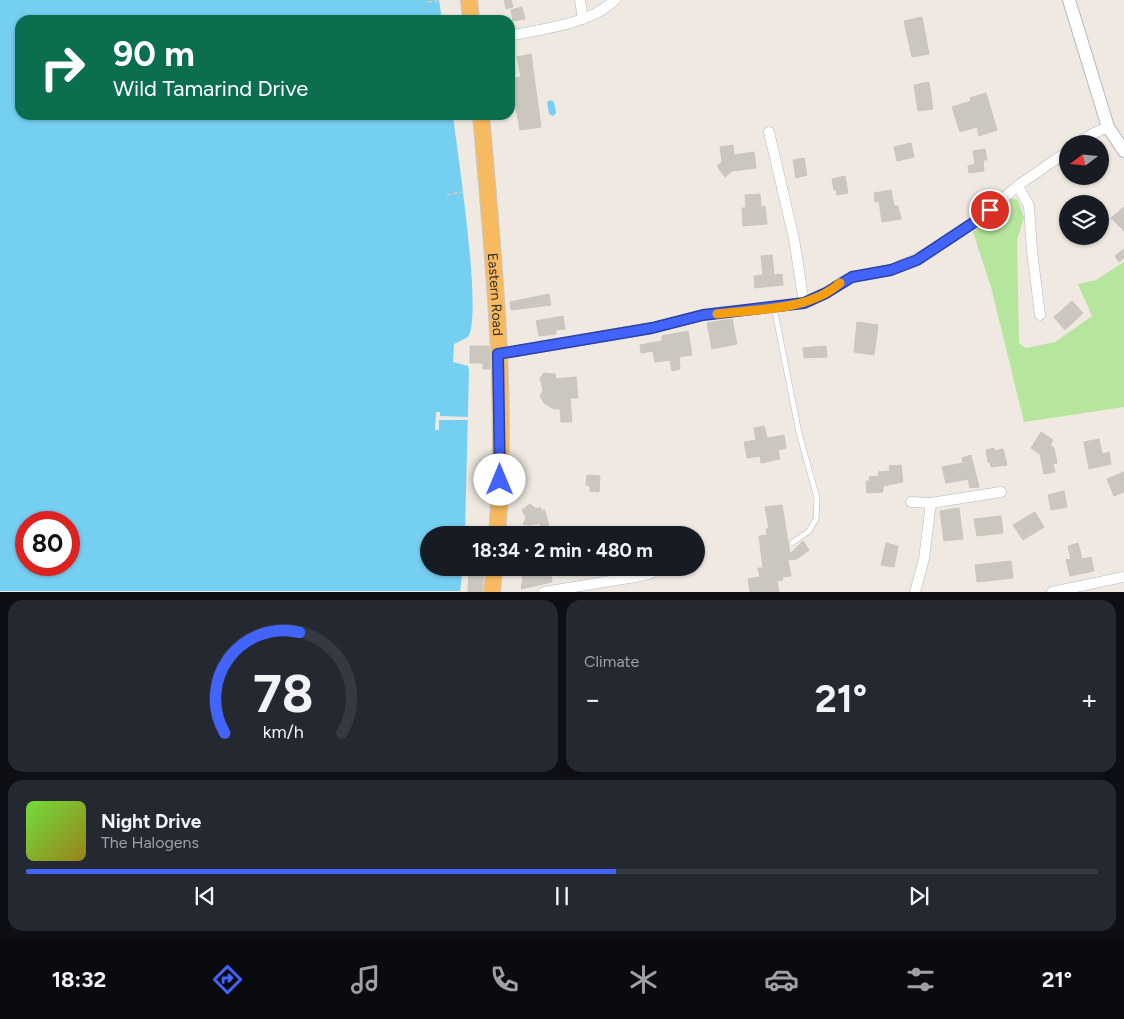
<!DOCTYPE html>
<html lang="en">
<head>
<meta charset="utf-8">
<style>
	body { margin:0; font-family:Figtree,sans-serif; background:#242831; color:#f1f3f6; height:100vh; display:flex; flex-direction:column; font-size:19px; white-space:nowrap }
	* { box-sizing:border-box; margin:0 }
	p { font-size:16px; color:#9ea1a6 }
	.icon { flex:none; width:28px; height:28px; fill:none; stroke:currentColor; stroke-width:2; stroke-linecap:round; stroke-linejoin:round }
	.map { position:relative; height:592px; overflow:hidden }
	.panel { display:flex; flex-direction:column; gap:8px; padding:8px; background:#0d0f14; flex:1 }
	.panel>* { flex:none }
	.guide { position:absolute; left:15px; top:15px; width:500px; height:105px; border-radius:15px; box-shadow:0 1px 4px #0004; background:#0b6e4f; color:#fff; overflow:hidden }
	.needle { width:32px; rotate:254deg }
	.fabs { position:absolute; left:1059px; top:135px; display:grid; gap:10px }
	.fabs a { display:grid; place-items:center; width:50px; height:50px; border-radius:50%; background:#171b24; box-shadow:0 1px 4px #0004; font-size:25px }
	.speed { position:absolute; left:15px; top:511px; display:flex; gap:10px; font-size:25px; font-weight:700; text-align:center }
	.speed>* { display:grid; place-content:center; width:65px; height:65px; border-radius:50%; background:#171b24; box-shadow:0 1px 4px #0004; line-height:1 }
	.speed .limit { border:8px solid #d22; background:#fff; color:#111 }
	.pin { position:absolute; display:grid; place-items:center; width:42px; height:42px; color:#fff; margin:-21px; border:2px solid #fff; border-radius:50%; box-shadow:0 1px 5px #0007 }
	.me { position:absolute; width:55px; margin:-28px; rotate:0deg; stroke-linejoin:round; filter:drop-shadow(0 0 4px #0008) }
	.turn { display:flex; align-items:center; gap:18px; height:105px; padding:0 15px; font-size:22px }
	.turn .icon { width:65px; height:65px; stroke-width:2.5 }
	.turn b { display:block; font-size:35px; line-height:42px }
	.big { font-size:38px; font-weight:700; line-height:1.1 }
	.panel .widget { flex:1; display:flex; flex-direction:column; justify-content:center; gap:8px; min-width:0; padding:0 18px; border-radius:15px; background:#242831 }
	.panel .dial { align-items:center; gap:0 }
	.dial svg { height:130px; overflow:visible; fill:none; stroke:#363941; stroke-width:7; stroke-linecap:round; text-anchor:middle }
	.dial text { fill:#f1f3f6; stroke:none }
	.song { display:flex; align-items:center; gap:15px }
	.cover { width:60px; height:60px; border-radius:8px; background:linear-gradient(135deg,hsl(100 70% 55%),hsl(50 70% 35%)) }
	.played { height:5px; border-radius:2px; background:linear-gradient(90deg,#4264fb 55%,#363941 55%) }
	.keys { display:flex; justify-content:space-around; direction:ltr }
	.heat { display:flex; justify-content:space-between; align-items:center; font-size:28px; direction:ltr }
	.panel .tiles { flex:1; display:grid; gap:8px; grid-template-columns:1fr 1fr }
	.widget:last-child { grid-column:span 2 }
	.trip { position:absolute; left:420px; top:526px; width:285px; height:50px; border-radius:25px; background:#171b24; box-shadow:0 1px 4px #0004; font-weight:700; line-height:50px; text-align:center }
	.tabs { display:flex; height:80px; justify-content:space-around; align-items:center; background:#090b0e; color:#9ea1a6 }
	.tabs .icon { width:35px; height:35px }
	.tabs .current { color:#4264fb }
	.tabs b { font-size:22px; color:#f1f3f6 }
	.map>svg:first-child { display:block }
</style>
</head>
<body>
<div class="map">
<svg width="1124" height="592" viewBox="0 0 1124 592">
	<rect width="100%" height="100%" fill="#efe9e1"/>
	<polygon fill="#b6e59e" points="1010,198 1018,200 1024,218 1017,240 1019,343 1026,348 1055,342 1092,316 1078,284 1096,280 1124,262 1124,407 1024,422 991,287 973,232"/>
	<g fill="#75cff0" fill-rule="evenodd">
		<path d="M0,0H439L442,20H20V115H453C457,151 483,315 468,337L454,344L453,362L468,366L469,371L465,532V535H429V568H463L460,591H0ZM26,522H69V565H26Z"/>
		<polygon points="551,100 554,102 556,113 553,116 549,114 547,102"/>
	</g>
	<polygon fill="#efe9e1" points="436,412 440,412 440,416 468,417 468,420 439,420 439,430 435,430"/>
	<g fill="#cbc7bf" stroke="#cbc5ba">
		<polygon points="504,0 511,0 513,7 506,9"/>
		<polygon points="522,7 525,19 513,21 511,10"/>
		<polygon points="922,17 929,54 912,57 904,21"/>
		<polygon points="531,54 541,127 520,130 511,79 521,77 517,57"/>
		<polygon points="929,82 933,109 918,111 914,85"/>
		<polygon points="986,93 997,130 979,136 977,127 960,132 952,107 971,101 970,98"/>
		<polygon points="911,143 914,157 897,161 894,147"/>
		<polygon points="733,145 734,155 754,152 756,168 732,171 725,177 717,166 722,162 720,147"/>
		<polygon points="985,149 987,160 983,160 984,171 969,173 968,166 975,164 973,151"/>
		<polygon points="804,158 807,175 796,178 793,160"/>
		<polygon points="845,176 848,193 837,195 836,190 834,190 832,179"/>
		<polygon points="891,190 894,206 898,206 901,219 882,222 879,201 875,202 874,193"/>
		<polygon points="760,194 761,207 765,206 767,224 743,226 742,208 746,208 745,195"/>
		<polygon points="1124,207 1124,231 1111,218"/>
		<polygon points="1124,249 1124,258 1119,262 1115,256"/>
		<polygon points="772,255 774,275 782,274 783,285 755,288 754,276 763,275 761,256"/>
		<polygon points="549,294 551,305 511,310 510,302"/>
		<polygon points="1072,301 1083,313 1065,330 1054,317"/>
		<polygon points="563,316 565,329 556,330 556,334 539,336 536,321"/>
		<polygon points="732,319 737,344 712,349 707,323"/>
		<polygon points="857,322 878,325 874,355 854,352"/>
		<polygon points="688,331 692,355 679,357 680,369 672,371 670,360 655,362 653,351 641,353 640,345 662,341 662,336"/>
		<polygon points="470,346 489,346 490,369 483,369 483,363 470,363"/>
		<polygon points="826,346 827,357 804,358 803,348"/>
		<polygon points="544,373 555,374 556,379 576,377 578,398 570,398 572,422 561,422 560,409 554,409 544,403 540,396 543,390 540,378"/>
		<polygon points="764,426 767,438 784,435 786,448 778,450 780,459 761,463 760,456 747,458 744,442 756,440 754,428"/>
		<polygon points="1041,432 1053,440 1050,445 1054,448 1057,463 1053,464 1055,472 1044,474 1040,454 1031,448"/>
		<polygon points="1099,439 1102,454 1109,452 1111,464 1089,469 1084,442"/>
		<polygon points="994,448 994,451 1003,449 1007,465 991,467 990,462 988,463 986,450"/>
		<polygon points="971,455 979,487 970,488 968,479 946,483 942,467 963,463 962,458"/>
		<polygon points="901,465 903,482 883,486 883,492 867,493 866,481 870,481 869,477 879,476 878,472 890,471 889,466"/>
		<polygon points="1124,472 1124,492 1114,496 1107,479"/>
		<polygon points="587,475 600,476 599,492 590,491 590,486 586,485"/>
		<polygon points="1064,491 1067,507 1051,510 1048,495"/>
		<polygon points="530,504 535,508 541,508 543,514 544,509 549,525 539,528 541,523 529,525 523,524 526,518 522,510"/>
		<polygon points="782,505 790,554 803,541 809,550 797,559 788,560 791,576 782,577 783,580 777,581 779,592 750,592 748,579 760,577 758,568 763,568 759,536 767,535 766,529 769,528 765,507"/>
		<polygon points="959,508 963,539 944,541 940,511"/>
		<polygon points="1035,512 1044,527 1023,540 1013,525"/>
		<polygon points="1001,516 1003,533 977,536 974,519"/>
		<polygon points="886,543 898,546 894,567 881,565"/>
		<polygon points="1078,543 1082,559 1091,557 1094,571 1070,576 1066,560 1071,559 1068,546"/>
		<polygon points="1011,561 1013,578 977,582 975,565"/>
		<polygon points="469,568 484,568 482,592 468,592"/>
		<polygon points="530,568 550,568 552,582 521,589 523,578 520,573 524,569 528,571"/>
		<polygon points="582,568 595,568 596,574 583,576"/>
	</g>
	<g fill="none" stroke-linecap="round" stroke-linejoin="round">
		<g stroke="#b4b7c1" stroke-width="6">
			<polyline id="service" points="774,307 799,433 817,498 816,519 809,531 792,543"/>
		</g>
		<g stroke="#b4b7c1" stroke-width="11">
			<g id="minor">
				<polyline points="580,0 583,19"/>
				<path d="M510,36C545,28 588,25 615,0"/>
				<polyline points="769,132 794,239 804,303"/>
				<polyline points="1078,144 1092,134 1108,127"/>
				<polyline points="1018,186 1029,206 1032,251 1040,315"/>
				<polyline points="498,354 652,328 703,315 804,303 827,293 841,282 852,277 891,270 930,252 976,221 1020,184 1068,151"/>
				<polyline points="911,502 931,503"/>
				<polyline points="544,592 641,576 652,573 657,568"/>
				<polyline points="915,592 924,559 931,503 1001,492"/>
				<polyline points="1052,592 1124,577"/>
			</g>
		</g>
		<g stroke="#b4b7c1" stroke-width="14">
			<polyline id="tertiary" points="1069,0 1108,127 1124,151"/>
		</g>
		<g stroke="#c9c9c9" stroke-width="18">
			<g id="trunk">
				<polyline points="469,0 471,20"/>
				<path id="s1" d="M481,115C493,254 508,396 497,535"/>
				<polyline points="492,592 494,568"/>
			</g>
		</g>
		<g stroke="#c9c9c9" stroke-width="2" stroke-dasharray="4 2.5" stroke-linecap="butt">
			<polyline points="428,2 440,1"/>
			<polyline points="447,195 462,192"/>
		</g>
		<use href="#service" stroke="#fff" stroke-width="5"/>
		<use href="#minor" stroke="#fff" stroke-width="10"/>
		<use href="#tertiary" stroke="#fff" stroke-width="12"/>
		<use href="#trunk" stroke="#f8ba60" stroke-width="16"/>
	</g>
	<g fill="none" stroke-linecap="round" stroke-linejoin="round">
		<g stroke="#2b41a3" stroke-width="12">
			<polyline id="route" points="500,480 498,354 652,328 703,315 804,303 826,293 852,277 891,270 917,260 976,221 990,210"/>
		</g>
		<use href="#route" stroke="#4264fb" stroke-width="9"/>
		<path stroke="#f59e0b" stroke-width="9" d="M717,314C756,309 809,311 840,283"/>
	</g>
	<g text-anchor="middle" stroke-width="4" stroke-linejoin="round" paint-order="stroke">
		<g font-size="14" fill="#2e2e2e" stroke="#fff">
			<text dy="5" stroke="none"><textPath href="#s1" startOffset="180">Eastern Road</textPath></text>
		</g>
	</g>
</svg>
<div class="fabs">
<a><svg class="needle" viewBox="-14 -14 28 28"><path d="M0-13l5 13h-10z" fill="#e53935"/><path d="M0 13l5-13h-10z" fill="#9ea1a6"/></svg></a>
<a><svg class="icon" aria-label="layers" viewBox="0 0 24 24"><path d="M12 4l9 5-9 5-9-5zM3 14l9 5 9-5"/></svg></a>
</div>
<div class="speed"><div class="limit">80</div></div>
<div class="pin" style="left:990px;top:210px;background:#d93025"><svg class="icon" aria-label="arrive" viewBox="0 0 24 24"><path d="M6 21V4h12l-3 4 3 4H6"/></svg></div>
<svg class="me" style="left:500px;top:480px" viewBox="-20 -20 40 40"><circle r="19" fill="#fff"/><path d="M0-13L10 11 0 6-10 11z" fill="#4264fb"/></svg>
<div class="trip">18:34 · 2 min · 480 m</div>
<div class="guide">
<div class="turn"><svg class="icon" aria-label="right" viewBox="0 0 24 24"><path d="M7 20v-9h11M14 6l5 5-5 5"/></svg><div><b>90 m</b>Wild Tamarind Drive</div></div>
</div>
</div>
<section class="panel">
<div class="tiles">
<div class="widget dial"><svg viewBox="0 0 100 80">
<path d="M14 69A42 42 0 1 1 86 69"/>
<path d="M14 69A42 42 0 0 1 60 7" stroke="#4264fb"/>
<text x="50" y="56" font-size="32" font-weight="700">78</text>
<text x="50" y="72" font-size="11">km/h</text>
</svg></div>
<div class="widget"><p>Climate</p>
<div class="heat"><a>−</a><b class="big">21°</b><a>+</a></div>
</div>
<div class="widget">
<div class="song"><i class="cover"></i><div><b>Night Drive</b><p>The Halogens</p></div></div>
<div class="played"></div>
<div class="keys"><svg class="icon" aria-label="previous" viewBox="0 0 24 24"><path d="M18 5L8 12l10 7zM5 5v14"/></svg><svg class="icon" aria-label="pause" viewBox="0 0 24 24"><path d="M8 5v14M16 5v14"/></svg><svg class="icon" aria-label="next" viewBox="0 0 24 24"><path d="M6 5l10 7-10 7zM19 5v14"/></svg></div>
</div>
</div>
</section>
<nav class="tabs">
<b>18:32</b>
<svg class="icon current" aria-label="directions" viewBox="0 0 24 24"><path d="M12 3l9 9-9 9-9-9zM9 14v-3h6M13 9l2 2-2 2"/></svg>
<svg class="icon" aria-label="music" viewBox="0 0 24 24"><path d="M9 18V5l10-2v13"/><circle cx="6" cy="18" r="3"/><circle cx="16" cy="16" r="3"/></svg>
<svg class="icon" aria-label="phone" viewBox="0 0 24 24"><path d="M5 4h4l2 5-3 2q2 4 5 5l2-3 5 2v4C11 20 4 13 5 4z"/></svg>
<svg class="icon" aria-label="climate" viewBox="0 0 24 24"><path d="M12 3v18M4 7l16 10M4 17L20 7"/></svg>
<svg class="icon" aria-label="car" viewBox="0 0 24 24"><path d="M5 17H2v-5l4-1 3-4h7l3 4 3 1v5h-3M9 17h6M6 11h13"/><circle cx="7" cy="17" r="2"/><circle cx="17" cy="17" r="2"/></svg>
<svg class="icon" aria-label="filters" viewBox="0 0 24 24"><path d="M4 7h16M4 17h16"/><circle cx="9" cy="7" r="2"/><circle cx="15" cy="17" r="2"/></svg>
<b>21°</b>
</nav>
</body>
</html>
